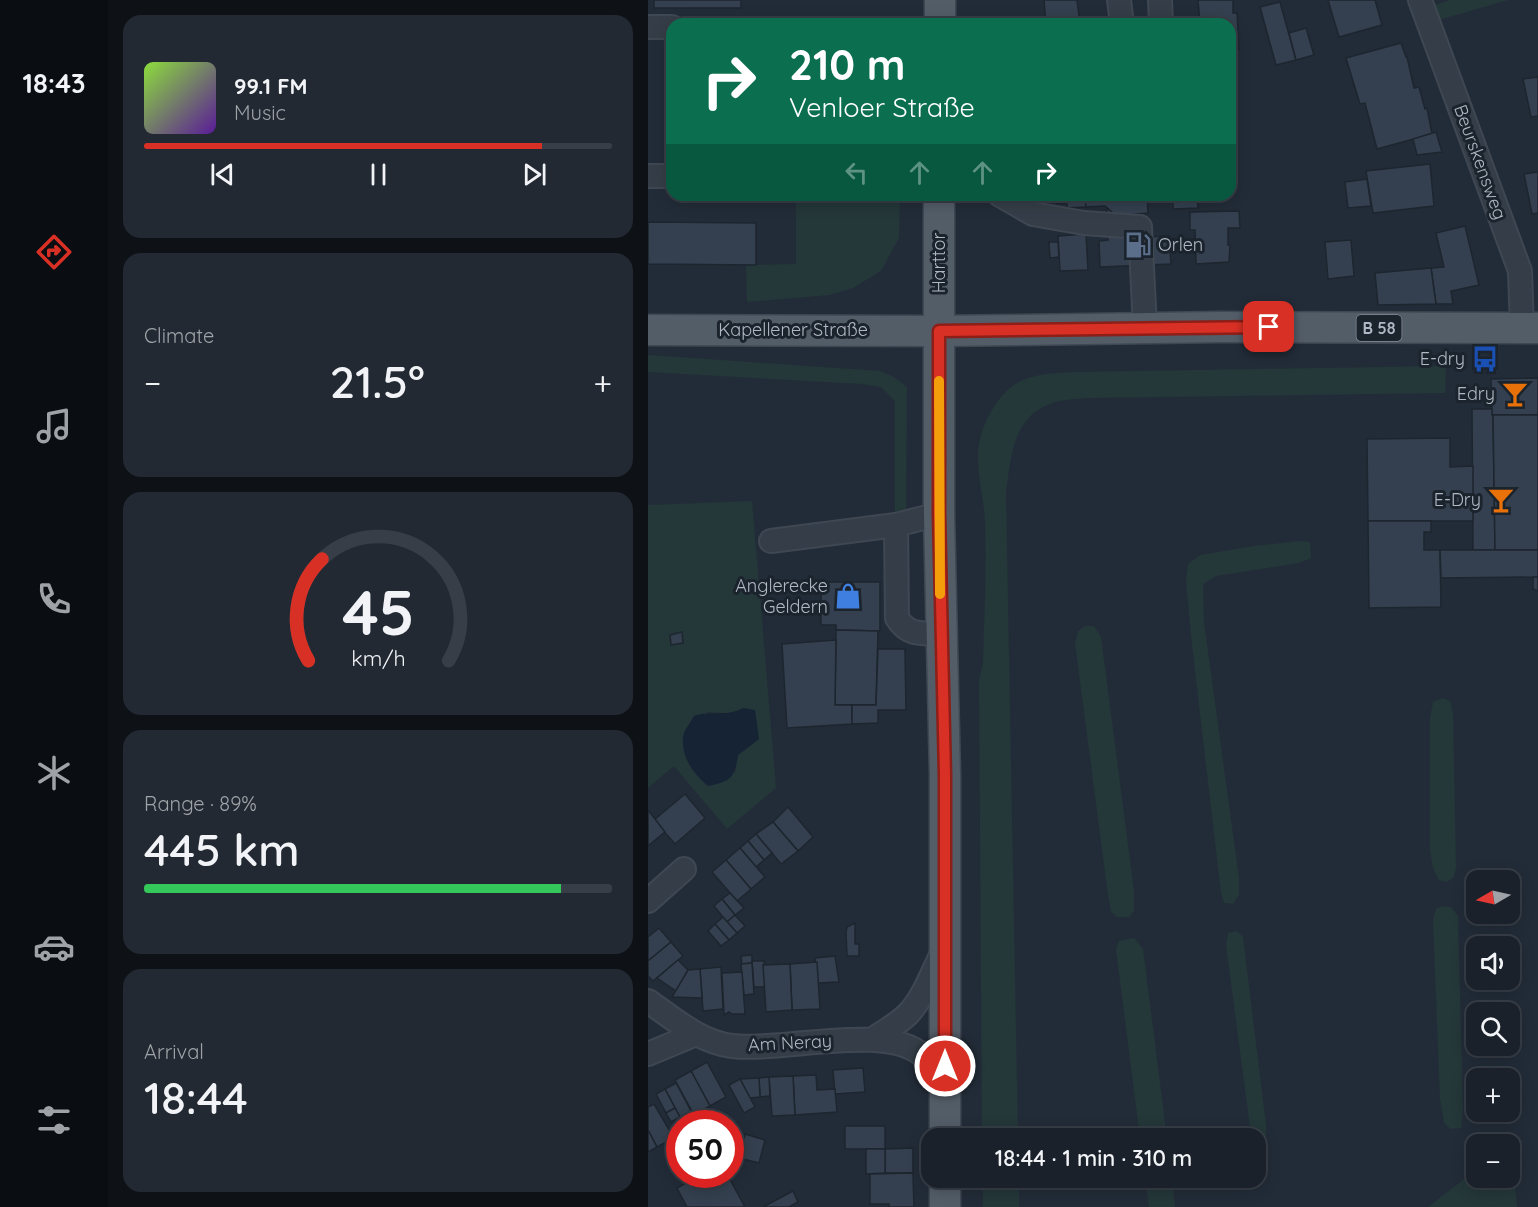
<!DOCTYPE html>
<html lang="en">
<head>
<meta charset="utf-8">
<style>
	body { margin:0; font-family:Quicksand,sans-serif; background:#232932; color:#f1f3f6; height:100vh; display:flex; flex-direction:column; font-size:22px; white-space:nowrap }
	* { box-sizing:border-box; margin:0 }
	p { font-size:20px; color:#9fa3a8 }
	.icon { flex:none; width:33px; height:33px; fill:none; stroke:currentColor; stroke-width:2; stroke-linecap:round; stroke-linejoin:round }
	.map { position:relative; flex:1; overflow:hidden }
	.details { display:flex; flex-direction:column; gap:15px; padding:15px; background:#0e1217; width:540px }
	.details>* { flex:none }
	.banner { position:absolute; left:18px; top:18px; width:570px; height:183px; border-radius:18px; box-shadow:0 3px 15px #0003,0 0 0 2px #383e47; background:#0b6e4f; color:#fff; overflow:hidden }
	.needle { width:39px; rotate:261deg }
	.buttons { position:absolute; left:818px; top:870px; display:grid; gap:12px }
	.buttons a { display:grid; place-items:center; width:54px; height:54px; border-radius:12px; background:#1a212a; box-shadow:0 3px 15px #0003,0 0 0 2px #383e47; font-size:30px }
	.speed { position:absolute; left:18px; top:1110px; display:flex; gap:12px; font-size:30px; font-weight:700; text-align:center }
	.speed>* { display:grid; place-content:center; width:78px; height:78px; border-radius:50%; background:#1a212a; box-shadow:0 3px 15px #0003,0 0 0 2px #383e47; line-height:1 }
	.speed .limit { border:9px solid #d22; background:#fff; color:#111 }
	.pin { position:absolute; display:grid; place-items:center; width:51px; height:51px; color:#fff; margin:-26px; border-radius:12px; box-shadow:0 3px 9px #0006 }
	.me { position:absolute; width:66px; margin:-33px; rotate:0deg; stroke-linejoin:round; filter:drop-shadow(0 0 4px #0008) }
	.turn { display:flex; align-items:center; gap:21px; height:126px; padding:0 24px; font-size:27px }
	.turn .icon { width:78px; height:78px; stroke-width:2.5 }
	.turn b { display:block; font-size:42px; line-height:51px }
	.lanes { display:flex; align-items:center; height:57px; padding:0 24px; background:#0003; justify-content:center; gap:30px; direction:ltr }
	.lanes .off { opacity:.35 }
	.big { font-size:45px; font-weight:600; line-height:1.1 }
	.details .tile { flex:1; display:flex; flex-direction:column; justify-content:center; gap:9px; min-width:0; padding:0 21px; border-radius:18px; background:#232932 }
	.details .dial { align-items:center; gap:0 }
	.dial svg { height:156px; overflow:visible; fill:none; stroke:#383e47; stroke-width:7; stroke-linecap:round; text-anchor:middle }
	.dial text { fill:#f1f3f6; stroke:none }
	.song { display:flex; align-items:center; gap:18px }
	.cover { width:72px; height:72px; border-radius:9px; background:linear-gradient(135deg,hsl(90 70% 55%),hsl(270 70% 35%)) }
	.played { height:6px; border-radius:3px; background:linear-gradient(90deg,#d93025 85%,#383e47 85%) }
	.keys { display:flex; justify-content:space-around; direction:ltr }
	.heat { display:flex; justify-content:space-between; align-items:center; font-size:33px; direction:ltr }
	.charge { height:9px; border-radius:4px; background:linear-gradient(90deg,#34c759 89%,#383e47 0) }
	.trip { position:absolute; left:273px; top:1128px; width:345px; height:60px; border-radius:18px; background:#1a212a; box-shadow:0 3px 15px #0003,0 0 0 2px #383e47; font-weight:600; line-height:60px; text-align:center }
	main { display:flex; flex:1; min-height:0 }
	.tab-bar { display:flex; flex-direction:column; width:108px; justify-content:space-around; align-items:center; background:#0a0d11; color:#9fa3a8 }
	.tab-bar .icon { width:42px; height:42px }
	.tab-bar .current { color:#d93025 }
	.tab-bar b { font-size:27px; color:#f1f3f6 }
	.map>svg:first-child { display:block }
</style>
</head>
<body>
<main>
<nav class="tab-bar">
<b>18:43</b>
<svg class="icon current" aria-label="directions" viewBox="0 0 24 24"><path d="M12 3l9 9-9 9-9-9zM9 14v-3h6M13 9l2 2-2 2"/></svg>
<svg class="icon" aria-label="music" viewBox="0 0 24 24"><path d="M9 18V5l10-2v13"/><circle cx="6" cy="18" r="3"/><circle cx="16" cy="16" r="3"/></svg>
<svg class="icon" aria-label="phone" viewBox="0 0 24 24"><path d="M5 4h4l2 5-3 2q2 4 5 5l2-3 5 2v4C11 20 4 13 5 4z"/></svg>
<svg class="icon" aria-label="climate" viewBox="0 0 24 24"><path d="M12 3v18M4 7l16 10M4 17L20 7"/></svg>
<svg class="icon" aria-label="car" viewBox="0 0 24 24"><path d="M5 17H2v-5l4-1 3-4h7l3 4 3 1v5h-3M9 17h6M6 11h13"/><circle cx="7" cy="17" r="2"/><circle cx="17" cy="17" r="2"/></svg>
<svg class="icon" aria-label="filters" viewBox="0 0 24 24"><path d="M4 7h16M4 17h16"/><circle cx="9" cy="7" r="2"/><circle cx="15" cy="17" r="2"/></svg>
</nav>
<section class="details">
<div class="tile">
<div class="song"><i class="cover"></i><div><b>99.1 FM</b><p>Music</p></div></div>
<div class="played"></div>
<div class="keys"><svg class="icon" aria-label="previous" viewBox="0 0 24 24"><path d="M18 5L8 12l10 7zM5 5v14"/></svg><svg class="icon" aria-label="pause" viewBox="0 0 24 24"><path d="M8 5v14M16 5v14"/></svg><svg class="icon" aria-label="next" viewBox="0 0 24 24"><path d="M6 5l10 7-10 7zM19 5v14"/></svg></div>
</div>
<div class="tile"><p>Climate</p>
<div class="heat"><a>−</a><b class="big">21.5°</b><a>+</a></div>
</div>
<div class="tile dial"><svg viewBox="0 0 100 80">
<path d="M14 69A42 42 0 1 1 86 69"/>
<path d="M14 69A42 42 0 0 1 21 17" stroke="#d93025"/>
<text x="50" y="56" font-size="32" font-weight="700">45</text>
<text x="50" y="72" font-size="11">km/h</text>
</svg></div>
<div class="tile"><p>Range · 89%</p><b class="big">445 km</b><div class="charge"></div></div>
<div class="tile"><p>Arrival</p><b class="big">18:44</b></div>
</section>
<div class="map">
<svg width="890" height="1207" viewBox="0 0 890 1207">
	<rect width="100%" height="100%" fill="#222c38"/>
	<g fill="#243739" fill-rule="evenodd">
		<polygon points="802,0 860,0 788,21 780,7"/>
		<polygon points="131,195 252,195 251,238 233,271 205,288 182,295 99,302 98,265 148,264 148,198 131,198"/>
		<polygon points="0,355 232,371 246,377 259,387 258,513 247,513 247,401 233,387 214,384 0,372"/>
		<path d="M798,366L797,393L440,398C430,399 418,399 408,402C365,414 363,455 358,493L370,1138H334L331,680L335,664C336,617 339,568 337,521C336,500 330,479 330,457C329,432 347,396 369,383C386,373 409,373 428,372Z"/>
		<path d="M104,501L128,788L79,829L26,766L0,788V505ZM95,708L111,739L90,755L87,773L59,712L85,714Z"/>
		<polygon points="652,541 662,542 663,558 651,563 568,576 555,584 556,622 591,878 591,895 585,904 576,903 573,893 544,645 538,581 540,564 552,555 606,546"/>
		<polygon points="437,626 446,626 453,637 486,891 486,911 481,917 469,917 463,911 460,895 427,643 430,631"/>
		<polygon points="795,698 802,701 805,713 808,867 806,877 799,882 791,880 785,868 782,850 782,719 785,702"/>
		<polygon points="794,906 803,907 810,916 815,1111 813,1128 803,1129 796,1123 792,1098 785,920 788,909"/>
		<polygon points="589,931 595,937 618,1125 618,1140 610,1144 608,1138 604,1137 602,1127 578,945 580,933"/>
		<polygon points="486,938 495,949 519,1138 492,1138 468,949 471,941"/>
		<polygon points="864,1153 869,1207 780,1207 828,1170 828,1178 861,1178 861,1154"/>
		<rect x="335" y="1178" width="36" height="29"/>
		<polygon points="497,1178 524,1178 527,1207 501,1207"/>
	</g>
	<path fill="#162334" d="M95,708L107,710L111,739L90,755C86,778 84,781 60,786C46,774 33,758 35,737C36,730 43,722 46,716C64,710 79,717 95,708Z"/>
	<g fill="#34404f" stroke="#1d252f" stroke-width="1.5">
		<rect x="6" y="0" width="87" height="8"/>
		<polygon points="396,0 429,0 432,24 398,24"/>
		<polygon points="550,0 585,0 585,13 589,13 591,49 587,49 588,65 582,65 582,24 552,24"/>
		<polygon points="680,0 727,0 734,25 691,37"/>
		<polygon points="632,2 648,60 628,65 612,7"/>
		<polygon points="658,28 666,55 648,60 641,33"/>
		<polygon points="753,43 758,57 759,57 766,88 771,87 777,109 779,108 784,134 729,149 717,103 712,104 698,58"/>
		<polygon points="890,77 890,116 883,117 875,79"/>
		<polygon points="582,113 586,113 585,147 582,147"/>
		<polygon points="788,132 794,152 769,155 765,139"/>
		<polygon points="782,164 786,206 725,213 718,171"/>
		<polygon points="890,172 890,213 884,214 876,174"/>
		<polygon points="719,179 723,206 700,208 697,182"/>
		<rect x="91" y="195" width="40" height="3"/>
		<polygon points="409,195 437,195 438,207 419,208 419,203 409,204"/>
		<polygon points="437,195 499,195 500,213 468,216 457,206 438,207"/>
		<polygon points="525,195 549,195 550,208 525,209"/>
		<polygon points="459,208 468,216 474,215 475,238 521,236 523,264 452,267 451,241 460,240"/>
		<polygon points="591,211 592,228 580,228 580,245 582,245 581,262 548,264 547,230 542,230 542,212"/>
		<polygon points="0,222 108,223 108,265 0,264"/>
		<polygon points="817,226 831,285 803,291 805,304 788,304 783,268 796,267 788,233"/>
		<polygon points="438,234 440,270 412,271 410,236"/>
		<polygon points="703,240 706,276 680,279 677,242"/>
		<polygon points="401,242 410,242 411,257 402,258"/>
		<polygon points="783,268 788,304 730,305 727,273"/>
		<polygon points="890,378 890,415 844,415 843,379"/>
		<polygon points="824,409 844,409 844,415 845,415 847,550 825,550"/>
		<polygon points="845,415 890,415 890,550 847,550"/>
		<polygon points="802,438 802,467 825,466 825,521 720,521 719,439"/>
		<polygon points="720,521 783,521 783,532 776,532 776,550 792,550 793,607 721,608"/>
		<polygon points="792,550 890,550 890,577 793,578"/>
		<polygon points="885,577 890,577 890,591 885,589"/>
		<polygon points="173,582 232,582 232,631 188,630 188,625 173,625"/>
		<polygon points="188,630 230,631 228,705 187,705"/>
		<polygon points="34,632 35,643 23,645 22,635"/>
		<polygon points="188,640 187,705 204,705 204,724 139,728 134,644"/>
		<polygon points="230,649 257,649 258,710 230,710 230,723 204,724 204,705 228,705"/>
		<polygon points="37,794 57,818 27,844 6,820"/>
		<polygon points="140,807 165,837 150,851 125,822"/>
		<polygon points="0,810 17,832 0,846"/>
		<polygon points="125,822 150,851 133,864 108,834"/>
		<polygon points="108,834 124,853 116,860 100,841"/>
		<polygon points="100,841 116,860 108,867 92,848"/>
		<polygon points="92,848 117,877 103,889 78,860"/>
		<polygon points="78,860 103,889 89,901 64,872"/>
		<polygon points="82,893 96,908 87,915 74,899"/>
		<polygon points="74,899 87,915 79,922 66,906"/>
		<polygon points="87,915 97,926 89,933 79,922"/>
		<polygon points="75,917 89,933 81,940 67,924"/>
		<polygon points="207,923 207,944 211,944 211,956 199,956 198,932 199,927"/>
		<polygon points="67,924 81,940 73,946 60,931"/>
		<polygon points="11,928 23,942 0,961 0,937"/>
		<polygon points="23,942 35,956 5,981 0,976 0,961"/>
		<polygon points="104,955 104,963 94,964 93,956"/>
		<polygon points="187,956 191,982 170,983 167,958"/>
		<polygon points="30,960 40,970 28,991 9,978"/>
		<polygon points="104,961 116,961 117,987 106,987"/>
		<polygon points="169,962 172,1009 144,1010 142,964"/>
		<polygon points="104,963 106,994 96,995 93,964"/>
		<polygon points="142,964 144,1010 118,1012 115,965"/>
		<polygon points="73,967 75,1009 55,1011 52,969"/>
		<polygon points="52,969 54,998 24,997 40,970"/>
		<polygon points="94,972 97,1014 84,1014 81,1012 76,1015 74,973"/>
		<polygon points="59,1062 78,1097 62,1106 43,1071"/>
		<polygon points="215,1068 217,1092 187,1094 185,1070"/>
		<polygon points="43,1071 62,1106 46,1115 27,1080"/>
		<polygon points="168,1075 169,1090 187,1089 189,1112 147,1115 145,1076"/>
		<polygon points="145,1076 147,1115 124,1116 121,1077"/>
		<polygon points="121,1077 122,1096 112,1097 111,1078"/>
		<polygon points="111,1078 112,1097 102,1098 92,1079"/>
		<polygon points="92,1079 107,1107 96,1113 81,1085"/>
		<polygon points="28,1083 43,1111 32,1117 17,1089"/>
		<polygon points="17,1089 27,1108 18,1113 8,1094"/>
		<polygon points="6,1104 26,1138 9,1147 0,1130 0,1107"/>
		<polygon points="27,1108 32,1117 23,1122 18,1113"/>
		<rect x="197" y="1126" width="40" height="23"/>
		<polygon points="0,1130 9,1147 0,1152"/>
		<polygon points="97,1134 117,1140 111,1163 91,1158"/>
		<polygon points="265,1148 265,1173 237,1173 237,1149"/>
		<polygon points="218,1149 237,1149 237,1173 218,1174"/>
		<polygon points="265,1173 266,1207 241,1207 241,1204 222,1204 222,1174"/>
		<polygon points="54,1174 79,1174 97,1207 39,1207 29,1188"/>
		<polygon points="145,1191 150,1202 141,1207 115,1207"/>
	</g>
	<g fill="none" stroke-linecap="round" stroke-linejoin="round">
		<g stroke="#3f4752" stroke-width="26">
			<g id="minor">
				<polyline points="471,0 474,24"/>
				<polyline points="512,0 513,24"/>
				<polyline points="772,0 872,271 874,328"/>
				<polyline points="0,27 24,27"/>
				<polyline points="0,176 24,176"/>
				<polyline points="352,195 385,214 436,223 492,227 497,328"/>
				<polyline points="248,525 291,514"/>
				<path d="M123,541L248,525L249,618C260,636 274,633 293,634"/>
				<polyline points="0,901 36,869"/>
				<path d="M0,1001C26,1019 52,1042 84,1046C133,1052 238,1023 274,1055C284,1064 290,1077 297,1089"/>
				<path d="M225,1039C237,1031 250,1024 260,1014C276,997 285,971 295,951"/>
				<polyline points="0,1054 48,1034"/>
			</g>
		</g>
		<g stroke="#3f4752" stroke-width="33">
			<g id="major">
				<polyline points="292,24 292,0"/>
				<polyline points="291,195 291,514 297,775 297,1138"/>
				<polyline points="0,330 291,331 573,327 890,328"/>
				<polyline points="297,1178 297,1207"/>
			</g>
		</g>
		<use href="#minor" stroke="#353e48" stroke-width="22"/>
		<use href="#major" stroke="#535d68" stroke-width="30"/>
	</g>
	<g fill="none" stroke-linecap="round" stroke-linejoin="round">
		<g stroke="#8d1f18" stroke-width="15">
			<polyline id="route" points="297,1066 297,775 291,514 291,331 621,327"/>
		</g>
		<use href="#route" stroke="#d93025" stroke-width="10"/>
		<polyline stroke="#f59e0b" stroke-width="10" points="291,381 292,594"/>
	</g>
	<defs>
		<g id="fuel-bare" transform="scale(2.07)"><path d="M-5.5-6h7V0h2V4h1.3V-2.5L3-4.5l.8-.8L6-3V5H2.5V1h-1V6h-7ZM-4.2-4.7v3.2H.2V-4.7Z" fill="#5c6f8a" stroke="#1b232d" stroke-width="2.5" paint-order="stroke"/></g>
		<g id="bus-bare" transform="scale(2.07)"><path d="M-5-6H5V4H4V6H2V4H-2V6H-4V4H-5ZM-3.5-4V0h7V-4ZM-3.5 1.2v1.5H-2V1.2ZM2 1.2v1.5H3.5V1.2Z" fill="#1a4fb4" stroke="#1b232d" stroke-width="2.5" paint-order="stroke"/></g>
		<g id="bar-bare" transform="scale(2.07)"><path d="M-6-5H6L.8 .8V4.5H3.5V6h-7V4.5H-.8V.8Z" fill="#e8710a" stroke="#1b232d" stroke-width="2.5" paint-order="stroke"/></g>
		<g id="shop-bare" transform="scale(2.07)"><path d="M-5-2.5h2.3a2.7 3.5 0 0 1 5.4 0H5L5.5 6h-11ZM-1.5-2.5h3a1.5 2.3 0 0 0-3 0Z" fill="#3f7fe0" stroke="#1b232d" stroke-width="2.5" paint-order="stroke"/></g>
	</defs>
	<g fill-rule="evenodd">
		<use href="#fuel-bare" x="490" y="245"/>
		<use href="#bus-bare" x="837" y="359"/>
		<use href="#bar-bare" x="867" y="394"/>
		<use href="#bar-bare" x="853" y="500"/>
		<use href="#shop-bare" x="200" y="596"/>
	</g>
	<g text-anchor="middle" stroke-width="6" stroke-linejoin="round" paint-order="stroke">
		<rect fill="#1b232d" stroke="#838b97" stroke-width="1.5" x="708.5" y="315" width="45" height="26" rx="4.5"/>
		<g font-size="16" font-weight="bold" fill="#b0b8c5">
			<text x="731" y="334">B 58</text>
		</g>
		<g font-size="18" fill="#b0b8c5" stroke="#1b232d">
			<text transform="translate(832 162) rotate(70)" y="6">Beurskensweg</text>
			<text transform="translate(291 263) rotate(-90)" y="6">Harttor</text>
			<text x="145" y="336">Kapellener Straße</text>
			<text transform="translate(142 1043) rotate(-3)" y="6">Am Neray</text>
		</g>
		<g font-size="18" fill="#b0b8c5" stroke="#1b232d" text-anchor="end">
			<text x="510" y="251" text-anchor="start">Orlen</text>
			<text x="817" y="365">E-dry</text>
			<text x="847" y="400">Edry</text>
			<text x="833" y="506">E-Dry</text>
			<text x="180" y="592">Anglerecke<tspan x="180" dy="21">Geldern</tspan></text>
		</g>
	</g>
</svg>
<div class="buttons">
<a><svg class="needle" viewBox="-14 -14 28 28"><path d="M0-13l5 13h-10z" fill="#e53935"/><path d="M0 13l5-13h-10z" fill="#9fa3a8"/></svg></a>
<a><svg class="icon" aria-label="sound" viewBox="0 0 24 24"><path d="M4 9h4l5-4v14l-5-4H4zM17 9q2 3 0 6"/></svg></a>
<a><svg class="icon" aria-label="search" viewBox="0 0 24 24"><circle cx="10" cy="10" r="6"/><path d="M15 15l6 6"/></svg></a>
<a>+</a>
<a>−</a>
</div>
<div class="speed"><div class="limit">50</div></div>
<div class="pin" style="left:621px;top:327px;background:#d93025"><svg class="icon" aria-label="arrive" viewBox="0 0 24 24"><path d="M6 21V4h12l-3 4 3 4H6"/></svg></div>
<svg class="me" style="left:297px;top:1066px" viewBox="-20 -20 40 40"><circle r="17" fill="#d93025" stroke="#fff" stroke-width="3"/><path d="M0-11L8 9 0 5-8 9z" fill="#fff"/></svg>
<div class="trip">18:44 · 1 min · 310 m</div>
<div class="banner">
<div class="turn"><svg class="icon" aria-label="right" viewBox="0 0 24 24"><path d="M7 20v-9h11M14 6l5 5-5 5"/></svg><div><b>210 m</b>Venloer Straße</div></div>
<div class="lanes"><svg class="icon off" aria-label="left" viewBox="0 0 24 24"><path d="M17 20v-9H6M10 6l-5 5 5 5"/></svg><svg class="icon off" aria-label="ahead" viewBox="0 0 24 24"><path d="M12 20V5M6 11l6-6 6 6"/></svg><svg class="icon off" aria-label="ahead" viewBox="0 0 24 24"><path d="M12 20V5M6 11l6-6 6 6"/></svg><svg class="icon" aria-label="right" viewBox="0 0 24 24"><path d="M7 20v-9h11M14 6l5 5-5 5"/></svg></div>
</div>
</div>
</main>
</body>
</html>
